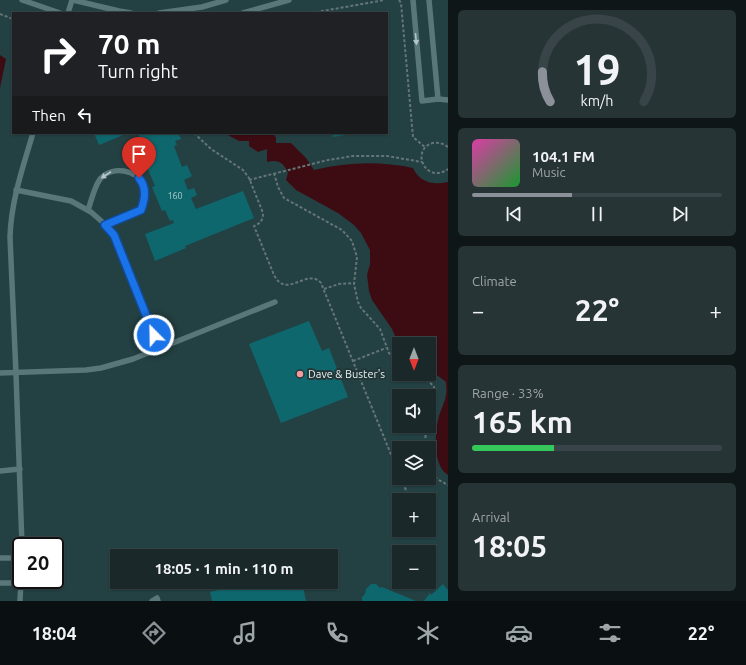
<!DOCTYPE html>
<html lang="en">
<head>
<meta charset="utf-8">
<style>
	body { margin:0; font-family:Ubuntu,sans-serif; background:#273436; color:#f1f3f6; height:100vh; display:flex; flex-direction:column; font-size:15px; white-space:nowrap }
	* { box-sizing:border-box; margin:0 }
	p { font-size:13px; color:#9fa6a8 }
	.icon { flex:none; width:22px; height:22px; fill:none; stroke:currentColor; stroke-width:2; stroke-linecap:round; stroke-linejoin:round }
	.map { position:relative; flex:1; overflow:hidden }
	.side { display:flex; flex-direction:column; gap:10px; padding:10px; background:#0e1617; width:298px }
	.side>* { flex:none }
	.top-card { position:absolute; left:12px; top:12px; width:376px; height:122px; border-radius:0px; box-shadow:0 1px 3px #0004,0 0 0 1px #384447; background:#202124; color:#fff; overflow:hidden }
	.needle { width:26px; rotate:180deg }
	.tools { position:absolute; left:392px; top:337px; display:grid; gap:8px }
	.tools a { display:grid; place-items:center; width:44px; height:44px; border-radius:0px; background:#1a282a; box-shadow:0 1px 3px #0004,0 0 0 1px #384447; font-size:20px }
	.speed { position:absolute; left:12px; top:537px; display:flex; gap:8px; font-size:20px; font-weight:700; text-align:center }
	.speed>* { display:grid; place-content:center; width:52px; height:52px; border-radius:50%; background:#1a282a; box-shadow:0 1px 3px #0004,0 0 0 1px #384447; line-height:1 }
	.speed .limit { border:2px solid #111; border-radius:6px; background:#fff; color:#111 }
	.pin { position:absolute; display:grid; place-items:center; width:34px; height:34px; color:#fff; margin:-41px -17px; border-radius:50% 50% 50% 0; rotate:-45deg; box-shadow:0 0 4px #0007 }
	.pin .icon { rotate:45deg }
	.me { position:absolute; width:44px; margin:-22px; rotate:337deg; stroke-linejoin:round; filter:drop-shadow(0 0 3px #0008) }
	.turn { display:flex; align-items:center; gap:14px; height:84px; padding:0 20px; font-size:18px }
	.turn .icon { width:52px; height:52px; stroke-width:2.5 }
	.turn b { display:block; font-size:28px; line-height:34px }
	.then { display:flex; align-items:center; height:38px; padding:0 20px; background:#0003; gap:8px; font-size:15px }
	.big { font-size:30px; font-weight:600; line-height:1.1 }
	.side .widget { flex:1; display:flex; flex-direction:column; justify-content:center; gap:6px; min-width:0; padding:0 14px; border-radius:6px; background:#273436 }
	.side .dial { align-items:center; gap:0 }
	.dial svg { height:104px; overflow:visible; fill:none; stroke:#384447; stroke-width:7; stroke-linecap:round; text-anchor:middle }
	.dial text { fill:#f1f3f6; stroke:none }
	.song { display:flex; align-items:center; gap:12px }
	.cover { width:48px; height:48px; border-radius:6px; background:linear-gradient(135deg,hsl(320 70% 55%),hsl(130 70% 35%)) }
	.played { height:4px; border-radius:2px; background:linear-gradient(90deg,#8c9099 40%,#384447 40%) }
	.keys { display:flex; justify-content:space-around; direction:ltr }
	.heat { display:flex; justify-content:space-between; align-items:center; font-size:22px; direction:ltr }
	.charge { height:6px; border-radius:3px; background:linear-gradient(90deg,#34c759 33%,#384447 0) }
	.trip { position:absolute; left:110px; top:549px; width:228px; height:40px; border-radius:0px; background:#1a282a; box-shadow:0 1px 3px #0004,0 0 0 1px #384447; font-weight:600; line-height:40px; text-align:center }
	.menu { display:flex; height:64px; justify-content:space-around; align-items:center; background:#0a1011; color:#9fa6a8 }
	.menu .icon { width:28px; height:28px }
	.menu .active { color:#8c9099 }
	.menu b { font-size:18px; color:#f1f3f6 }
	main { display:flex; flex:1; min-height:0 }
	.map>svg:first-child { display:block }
</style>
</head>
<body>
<main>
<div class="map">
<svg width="448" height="601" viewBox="0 0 448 601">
	<rect width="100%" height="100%" fill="#233638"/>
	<path fill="#234043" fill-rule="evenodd" d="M0,0H448V601H0ZM13,13H387V133H13ZM399,344H429V374H399ZM399,396H429V426H399ZM399,448H429V478H399ZM399,500H429V530H399ZM21,546H55V580H21ZM399,552H429V582H399ZM117,556H331V582H117Z"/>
	<g fill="#3d0c13">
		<polygon points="0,55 6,59 0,88"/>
		<path d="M224,133H273L276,138V143H291L306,158L314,170C348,162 379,161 413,168C420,183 433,185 448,182V475C432,465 435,432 439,416C441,409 445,402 446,395C447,391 446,386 446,382L429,369V344L399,345L392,329L372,300L369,291L367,275L370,264V250L361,233L354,225L338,213L296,190L286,180L288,173C284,163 278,159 267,162V149L258,152L249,146V141H239Z"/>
	</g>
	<g fill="#0f676e">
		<polygon points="94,133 128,133 99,145"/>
		<polygon points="138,133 178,133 181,139 175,141 177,145 174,146 182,167 187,165 192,176 184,180 188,190 194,188 197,195 191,198 196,209 243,191 254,218 185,246 186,248 155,261 145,234 174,223 173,220 170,221 165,210 162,211 152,187 155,186 147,167 150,165"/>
		<polygon points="332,133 351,133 351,134 333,137"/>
		<polygon points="309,321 322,351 329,348 348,397 281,423 249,344"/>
		<polygon points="265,582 265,585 277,582 285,582 286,586 302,582 306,601 212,601 210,592 243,584 243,587"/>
		<polygon points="371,584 376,584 380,588 382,587 416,601 362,601 362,597 365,594 366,589"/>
		<polygon points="443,584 448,590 448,601 424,601 430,593 431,595"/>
	</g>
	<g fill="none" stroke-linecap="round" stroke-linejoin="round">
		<g stroke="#657577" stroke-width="2" stroke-dasharray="3 2" stroke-linecap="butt">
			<polyline points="399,0 401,3 413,137 426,148"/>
			<polyline points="311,13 385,0"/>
			<polyline points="0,14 13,19"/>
			<path d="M194,133L211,149L243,170L249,178L263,213C263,220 261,223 254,226L274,275C287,300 307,267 321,283L399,474"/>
			<path d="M448,147C444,144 439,142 433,143C410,149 425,185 448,169"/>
			<polyline points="274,173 278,187 284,198 342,230 352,241 357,257 354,284 358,302 361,308 380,329 389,353 399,365"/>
			<polyline points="249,180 328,160 353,156 387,156 422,162"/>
			<polyline points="324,289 339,284 354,283"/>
			<polyline points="353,361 386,348"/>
			<path d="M412,374C424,380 440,382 434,400C433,404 430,408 429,412"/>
			<polyline points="425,448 426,426"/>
			<polyline points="392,456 399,455"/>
			<polyline points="429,463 437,479 448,485"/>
			<polyline points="401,478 410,500"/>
			<polyline points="422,530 424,536"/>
		</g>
		<g stroke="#597679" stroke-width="5.5">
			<polyline points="22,0 60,13"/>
			<polyline points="73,0 119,11 131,13"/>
			<polyline points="413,0 422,101 438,99 448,100"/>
			<polyline points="429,0 438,99"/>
			<polyline points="68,13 72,0"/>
			<polyline points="159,13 202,7 226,0"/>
			<polyline points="243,13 289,0"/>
			<polyline points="16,190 71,201 91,212 108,227 114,235 120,250 148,322 160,348"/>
			<path d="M88,210C91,202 95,184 101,178C112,166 137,169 143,185C146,193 144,202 141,210L105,225"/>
			<polyline points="0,373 86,370 101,368 133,359 275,302"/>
			<polyline points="0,471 20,469"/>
			<path d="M22,546L16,374L10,237C11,201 23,167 33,133"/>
			<polyline points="0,558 21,558"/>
			<polyline points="0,583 21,583"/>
			<polyline points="20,601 21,580"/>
			<polyline points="152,601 157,598 158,601"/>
		</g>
	</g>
	<defs><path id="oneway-solid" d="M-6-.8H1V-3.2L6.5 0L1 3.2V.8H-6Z"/></defs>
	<g fill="#b3c5c7">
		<use href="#oneway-solid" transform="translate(416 39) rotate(85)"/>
		<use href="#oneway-solid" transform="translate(106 175) rotate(147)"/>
	</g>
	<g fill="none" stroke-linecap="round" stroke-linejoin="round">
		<g stroke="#114b97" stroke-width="10">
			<path id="route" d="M139,178C147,188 145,199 141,210L105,225L114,235L154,335"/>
		</g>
		<use href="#route" stroke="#1a73e8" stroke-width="7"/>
	</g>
	<circle fill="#f49b9f" stroke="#233638" stroke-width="1.5" cx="300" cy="374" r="4"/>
	<g text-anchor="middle" stroke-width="4" stroke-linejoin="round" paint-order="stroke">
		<g font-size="9" fill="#afced0">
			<text x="175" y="199">160</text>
		</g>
		<g font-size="11" fill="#e4f0f1" stroke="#233638" text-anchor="start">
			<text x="308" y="378">Dave &amp; Buster's</text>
		</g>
	</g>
</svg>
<div class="tools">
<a><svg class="needle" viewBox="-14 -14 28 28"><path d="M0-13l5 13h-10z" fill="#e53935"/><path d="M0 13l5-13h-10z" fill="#9fa6a8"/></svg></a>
<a><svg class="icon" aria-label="sound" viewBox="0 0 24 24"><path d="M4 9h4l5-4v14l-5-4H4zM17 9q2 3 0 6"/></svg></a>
<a><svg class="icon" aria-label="layers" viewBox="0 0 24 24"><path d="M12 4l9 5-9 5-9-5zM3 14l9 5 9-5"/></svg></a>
<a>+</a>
<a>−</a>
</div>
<div class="speed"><div class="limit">20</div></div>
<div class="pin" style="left:139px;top:178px;background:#d93025"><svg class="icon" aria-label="arrive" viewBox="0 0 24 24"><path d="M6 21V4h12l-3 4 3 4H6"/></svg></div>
<svg class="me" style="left:154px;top:335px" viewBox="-20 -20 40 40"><circle r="17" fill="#1a73e8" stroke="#fff" stroke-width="3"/><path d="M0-11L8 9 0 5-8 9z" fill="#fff"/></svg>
<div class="trip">18:05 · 1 min · 110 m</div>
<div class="top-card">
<div class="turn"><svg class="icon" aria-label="right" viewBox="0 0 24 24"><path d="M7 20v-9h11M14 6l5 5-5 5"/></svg><div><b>70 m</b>Turn right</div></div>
<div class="then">Then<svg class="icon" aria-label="left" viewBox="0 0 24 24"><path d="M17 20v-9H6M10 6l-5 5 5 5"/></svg></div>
</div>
</div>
<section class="side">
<div class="widget dial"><svg viewBox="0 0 100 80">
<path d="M14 69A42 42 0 1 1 86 69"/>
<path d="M14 69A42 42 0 0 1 8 46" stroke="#8c9099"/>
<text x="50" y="56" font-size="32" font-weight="700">19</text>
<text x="50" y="72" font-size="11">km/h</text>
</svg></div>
<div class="widget">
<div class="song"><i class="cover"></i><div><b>104.1 FM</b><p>Music</p></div></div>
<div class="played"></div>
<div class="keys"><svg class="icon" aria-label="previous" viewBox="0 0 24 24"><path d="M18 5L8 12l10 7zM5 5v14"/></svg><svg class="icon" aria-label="pause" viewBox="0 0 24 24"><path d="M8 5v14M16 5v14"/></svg><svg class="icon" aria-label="next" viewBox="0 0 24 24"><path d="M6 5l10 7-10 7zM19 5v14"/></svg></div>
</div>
<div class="widget"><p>Climate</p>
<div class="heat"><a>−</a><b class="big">22°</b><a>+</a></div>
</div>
<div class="widget"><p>Range · 33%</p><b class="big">165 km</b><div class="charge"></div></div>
<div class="widget"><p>Arrival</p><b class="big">18:05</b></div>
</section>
</main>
<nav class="menu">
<b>18:04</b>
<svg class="icon active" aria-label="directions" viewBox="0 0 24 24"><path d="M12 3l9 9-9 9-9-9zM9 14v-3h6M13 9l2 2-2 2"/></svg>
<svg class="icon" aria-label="music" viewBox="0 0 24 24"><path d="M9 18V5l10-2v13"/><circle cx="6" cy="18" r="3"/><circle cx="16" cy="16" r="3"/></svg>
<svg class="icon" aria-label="phone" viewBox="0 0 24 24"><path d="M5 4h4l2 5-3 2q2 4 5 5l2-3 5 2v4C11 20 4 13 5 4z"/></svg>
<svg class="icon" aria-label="climate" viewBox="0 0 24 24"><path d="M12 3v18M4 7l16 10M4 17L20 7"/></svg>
<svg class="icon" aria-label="car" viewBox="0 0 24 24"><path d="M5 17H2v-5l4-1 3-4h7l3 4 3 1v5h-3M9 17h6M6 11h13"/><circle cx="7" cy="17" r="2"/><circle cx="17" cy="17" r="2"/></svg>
<svg class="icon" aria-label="filters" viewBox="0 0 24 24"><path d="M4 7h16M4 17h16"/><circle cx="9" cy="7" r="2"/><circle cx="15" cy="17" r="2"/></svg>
<b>22°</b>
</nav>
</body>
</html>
